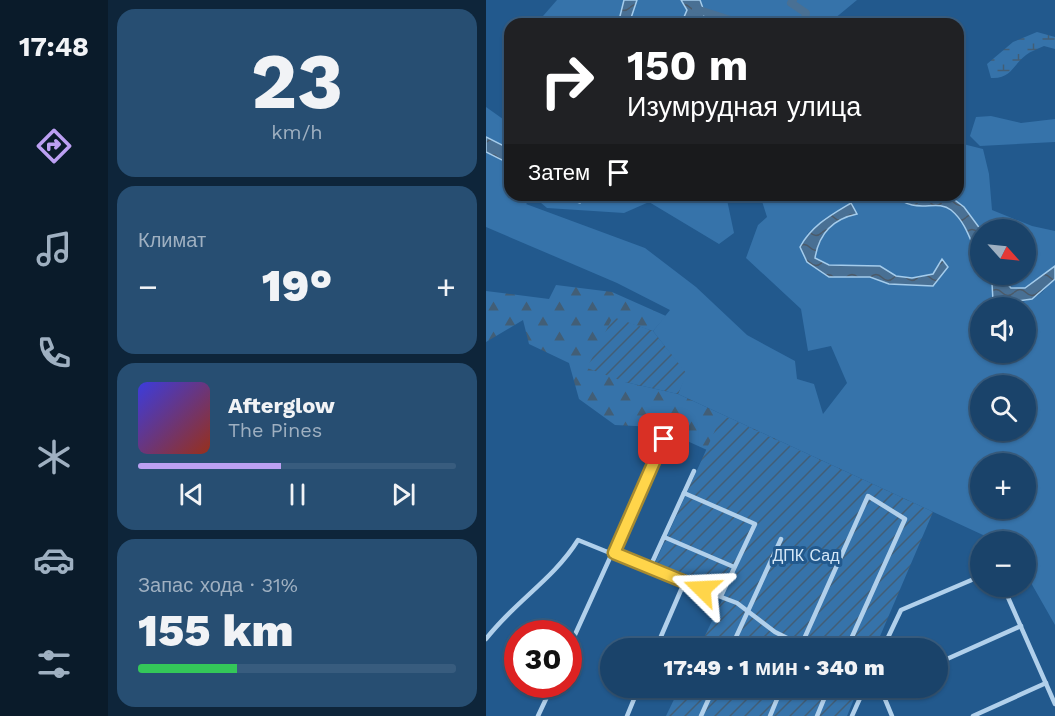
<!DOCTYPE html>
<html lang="ru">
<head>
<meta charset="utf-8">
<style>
	body { margin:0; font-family:"Work Sans",sans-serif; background:#274e72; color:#f1f3f6; height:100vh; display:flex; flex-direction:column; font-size:22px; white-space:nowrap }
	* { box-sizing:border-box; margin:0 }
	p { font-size:20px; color:#9fb0c1 }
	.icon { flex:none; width:33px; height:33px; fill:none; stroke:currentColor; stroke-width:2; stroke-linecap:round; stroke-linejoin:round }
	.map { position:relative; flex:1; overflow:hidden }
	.sheet { display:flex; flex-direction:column; gap:9px; padding:9px; background:#0e253a; width:378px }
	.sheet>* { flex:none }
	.guide { position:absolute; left:18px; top:18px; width:460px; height:183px; border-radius:18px; box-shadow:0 2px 4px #0004,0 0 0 2px #385c7e; background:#202124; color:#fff; overflow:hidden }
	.needle { width:39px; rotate:117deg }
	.tools { position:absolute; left:484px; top:219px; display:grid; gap:12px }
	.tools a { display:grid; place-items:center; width:66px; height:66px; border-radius:50%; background:#1a436a; box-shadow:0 2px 4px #0004,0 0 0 2px #385c7e; font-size:30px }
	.speed { position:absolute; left:18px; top:620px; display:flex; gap:12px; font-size:30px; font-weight:700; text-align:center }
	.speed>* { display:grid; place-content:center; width:78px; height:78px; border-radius:50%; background:#1a436a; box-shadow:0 2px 4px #0004,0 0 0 2px #385c7e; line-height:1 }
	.speed .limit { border:9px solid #d22; background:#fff; color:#111 }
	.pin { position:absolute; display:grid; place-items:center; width:51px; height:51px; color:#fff; margin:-26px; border-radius:12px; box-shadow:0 3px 9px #0006 }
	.me { position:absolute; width:66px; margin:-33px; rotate:291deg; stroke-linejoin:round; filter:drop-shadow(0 0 4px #0008) }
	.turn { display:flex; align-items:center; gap:21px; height:126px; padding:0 24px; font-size:27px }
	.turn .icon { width:78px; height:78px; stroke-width:2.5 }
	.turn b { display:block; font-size:42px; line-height:51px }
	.then { display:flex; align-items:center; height:57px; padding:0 24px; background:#0003; gap:12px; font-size:22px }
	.big { font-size:45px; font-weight:800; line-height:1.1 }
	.sheet .tile { flex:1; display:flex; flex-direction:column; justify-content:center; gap:9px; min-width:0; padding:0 21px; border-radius:18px; background:#274e72 }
	.sheet .dial { align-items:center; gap:0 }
	.dial b { font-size:78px; line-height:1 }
	.song { display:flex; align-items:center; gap:18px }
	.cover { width:72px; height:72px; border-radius:9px; background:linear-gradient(135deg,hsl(240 70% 55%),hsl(10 70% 35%)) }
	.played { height:6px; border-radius:3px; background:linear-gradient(90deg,#bca0f2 45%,#385c7e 45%) }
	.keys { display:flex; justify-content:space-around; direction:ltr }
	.heat { display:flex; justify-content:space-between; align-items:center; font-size:33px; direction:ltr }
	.charge { height:9px; border-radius:4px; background:linear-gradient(90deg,#34c759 31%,#385c7e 0) }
	.trip { position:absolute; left:114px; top:638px; width:348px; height:60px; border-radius:30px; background:#1a436a; box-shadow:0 2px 4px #0004,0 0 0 2px #385c7e; font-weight:800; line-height:60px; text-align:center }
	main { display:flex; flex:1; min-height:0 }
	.tab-bar { display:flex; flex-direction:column; width:108px; justify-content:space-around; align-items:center; background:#0a1b2a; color:#9fb0c1 }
	.tab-bar .icon { width:42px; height:42px }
	.tab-bar .selected { color:#bca0f2 }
	.tab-bar b { font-size:27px; color:#f1f3f6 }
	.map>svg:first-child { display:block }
</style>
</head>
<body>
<main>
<nav class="tab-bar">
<b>17:48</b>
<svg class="icon selected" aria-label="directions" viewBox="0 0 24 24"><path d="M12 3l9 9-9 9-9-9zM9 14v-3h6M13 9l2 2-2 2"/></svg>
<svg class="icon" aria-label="music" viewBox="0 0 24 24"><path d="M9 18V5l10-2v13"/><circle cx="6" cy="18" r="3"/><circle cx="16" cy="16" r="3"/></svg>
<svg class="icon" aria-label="phone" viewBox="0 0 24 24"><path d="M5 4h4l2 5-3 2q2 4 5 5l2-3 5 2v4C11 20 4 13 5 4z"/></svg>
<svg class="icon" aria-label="climate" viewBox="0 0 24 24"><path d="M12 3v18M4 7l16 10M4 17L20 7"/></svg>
<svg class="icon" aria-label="car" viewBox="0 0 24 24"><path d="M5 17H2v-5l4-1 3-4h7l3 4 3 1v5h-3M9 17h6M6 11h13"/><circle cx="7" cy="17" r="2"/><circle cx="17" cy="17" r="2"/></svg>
<svg class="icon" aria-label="filters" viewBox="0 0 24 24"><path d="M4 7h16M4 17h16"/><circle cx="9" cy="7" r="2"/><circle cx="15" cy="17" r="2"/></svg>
</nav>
<section class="sheet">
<div class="tile dial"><b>23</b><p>km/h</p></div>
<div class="tile"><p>Климат</p>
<div class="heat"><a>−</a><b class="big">19°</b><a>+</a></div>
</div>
<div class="tile">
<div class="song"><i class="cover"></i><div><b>Afterglow</b><p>The Pines</p></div></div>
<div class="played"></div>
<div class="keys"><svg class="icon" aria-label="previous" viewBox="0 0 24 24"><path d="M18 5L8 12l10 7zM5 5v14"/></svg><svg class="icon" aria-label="pause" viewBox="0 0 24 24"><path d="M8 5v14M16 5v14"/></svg><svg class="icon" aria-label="next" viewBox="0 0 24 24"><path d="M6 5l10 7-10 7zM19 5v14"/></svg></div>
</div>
<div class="tile"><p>Запас хода · 31%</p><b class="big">155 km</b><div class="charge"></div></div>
</section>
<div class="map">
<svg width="569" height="716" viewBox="0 0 569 716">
	<defs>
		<pattern id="forest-firs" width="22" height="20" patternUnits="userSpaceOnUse" patternTransform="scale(1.5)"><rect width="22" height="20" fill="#3673aa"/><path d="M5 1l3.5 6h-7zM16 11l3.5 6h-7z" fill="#425e76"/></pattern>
		<pattern id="wetland-marsh" width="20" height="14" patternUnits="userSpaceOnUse" patternTransform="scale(1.5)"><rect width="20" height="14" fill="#3673aa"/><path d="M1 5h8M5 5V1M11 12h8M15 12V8" fill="none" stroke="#425e76"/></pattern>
		<pattern id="garden-furrows" width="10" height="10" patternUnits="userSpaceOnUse" patternTransform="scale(1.5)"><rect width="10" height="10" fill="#3673aa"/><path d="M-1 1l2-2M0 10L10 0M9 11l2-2" fill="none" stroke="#425e76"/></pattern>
		<pattern id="water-waves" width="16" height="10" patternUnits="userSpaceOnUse" patternTransform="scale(1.5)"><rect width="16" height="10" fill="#497094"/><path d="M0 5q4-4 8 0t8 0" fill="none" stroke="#4b5a69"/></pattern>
	</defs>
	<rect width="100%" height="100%" fill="#22598d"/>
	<g fill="#3673aa" fill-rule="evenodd">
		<polygon points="71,0 138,0 132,24 50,24"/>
		<polygon points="151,0 194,0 201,10 195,24 143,24"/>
		<polygon points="214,0 371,0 342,24 213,24 218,8"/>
		<polygon points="0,107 24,124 24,149 0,137"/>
		<polygon points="505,116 535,123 569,119 569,142 494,146 484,136 490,117"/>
		<polygon points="473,143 497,149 503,174 506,210 546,226 569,231 569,266 539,288 525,288 513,275 540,274 540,230 495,230 478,207 462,195 472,195"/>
		<path d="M0,152L24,164V195H65L94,202L105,195H240L248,233L233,244L163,202L138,213L61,208L48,197L40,204L159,248L210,287L261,335L309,361L311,379L328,384L337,414L361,383L345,346L322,351L315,309L260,258L272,225L281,217L274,195H408C424,210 436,204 456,205C476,207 495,258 495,274L501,275L507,283V301C520,307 543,303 555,293C560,289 563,283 569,279V625L540,574V542L510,541L192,394L200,374L167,331L184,310L131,283L0,227ZM365,203C351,222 333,234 329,258L343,265L394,266L410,276L426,278L447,274V286L403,284L384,277H343L321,262V234L338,219ZM495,308H540V352H495ZM495,386H540V430H495ZM495,464H540V508H495Z"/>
	</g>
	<polygon fill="url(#forest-firs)" points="70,285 126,292 180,316 167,331 127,318 139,382 192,394 447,512 230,454 170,427 129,425 93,399 83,363 43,344 37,320 0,342 0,291 63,299"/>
	<path fill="url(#wetland-marsh)" d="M551,32L569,37V49L558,46C552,49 545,51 540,55C526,66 525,79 505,78L501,64L527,42Z"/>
	<g fill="url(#garden-furrows)">
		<polygon points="127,317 167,331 201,374 192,394 139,382 101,368"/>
		<polygon points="236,415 447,512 389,648 213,648 238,596 168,565"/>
		<polygon points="194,687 373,687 361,716 180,716"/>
	</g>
	<g fill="url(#water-waves)" stroke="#a4ccec" stroke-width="1.5">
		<polygon points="138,0 151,0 143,24 132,24"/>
		<polygon points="195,0 214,0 219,14 213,24 195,24 201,10"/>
		<polygon points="0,137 24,149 24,164 0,152"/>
		<polygon points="65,195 105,195 94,203"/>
		<path d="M408,195H462L478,207L495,230V263C485,245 482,224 465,210C450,198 430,216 408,195Z"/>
		<path d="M365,203L371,214C347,219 333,233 329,258L343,265L394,266L410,276L426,278L447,274L456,259L462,267L447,286L403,284L384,277H343L321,262L314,247C326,225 345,215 365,203Z"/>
		<polygon points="569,266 569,279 546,299 512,304 507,301 506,283 501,275 513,275 525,288 539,288"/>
	</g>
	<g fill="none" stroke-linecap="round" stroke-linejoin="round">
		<g stroke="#497094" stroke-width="8">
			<polyline points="307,0 305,3 320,13 318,24"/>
			<polyline points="210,9 257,24"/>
		</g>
		<g stroke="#b1d0eb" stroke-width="4.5">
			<polyline points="198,493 269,524 235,596"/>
			<polyline points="178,537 248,567"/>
			<polyline points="164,567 208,471"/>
			<polyline points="198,583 251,603 289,632 321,648"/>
			<polyline points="517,586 569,704"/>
			<path d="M0,639C29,601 67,580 92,540L198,583L170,648"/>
			<polyline points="245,648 295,539"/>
			<polyline points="314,648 382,496 419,519 361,648"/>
			<polyline points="397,648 415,610 495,576"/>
			<polyline points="82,650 178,439"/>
			<polyline points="452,663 535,626"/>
			<polyline points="394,687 406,716"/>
			<polyline points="375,697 395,688"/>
			<polyline points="52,716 67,684"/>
			<polyline points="141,716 153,687"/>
			<polyline points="215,716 228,687"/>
			<polyline points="284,716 296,687"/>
			<polyline points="331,716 343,687"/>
			<polyline points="366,716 379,687"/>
			<polyline points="487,716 560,683"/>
		</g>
	</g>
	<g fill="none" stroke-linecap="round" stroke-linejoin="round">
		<g stroke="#a68a30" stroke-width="15">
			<polyline id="route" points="178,439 128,553 216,589"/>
		</g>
		<use href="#route" stroke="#ffd54a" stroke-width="10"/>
	</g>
	<g text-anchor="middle" stroke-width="6" stroke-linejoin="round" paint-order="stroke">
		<g font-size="16" fill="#d5e8f8" stroke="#22598d">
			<text x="320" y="561">ДПК Сад</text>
		</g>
	</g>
</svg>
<div class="tools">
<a><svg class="needle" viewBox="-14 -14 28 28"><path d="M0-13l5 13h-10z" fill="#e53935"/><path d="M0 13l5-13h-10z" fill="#9fb0c1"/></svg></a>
<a><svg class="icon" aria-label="sound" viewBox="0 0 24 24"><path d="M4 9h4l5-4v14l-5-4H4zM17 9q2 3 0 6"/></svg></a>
<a><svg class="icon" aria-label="search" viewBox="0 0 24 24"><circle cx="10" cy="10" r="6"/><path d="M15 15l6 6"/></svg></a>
<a>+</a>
<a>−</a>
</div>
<div class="speed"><div class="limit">30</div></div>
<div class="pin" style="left:178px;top:439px;background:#d93025"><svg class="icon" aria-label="arrive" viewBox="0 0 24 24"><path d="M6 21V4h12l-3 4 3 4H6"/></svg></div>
<svg class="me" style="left:216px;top:589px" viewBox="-20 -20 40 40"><path d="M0-17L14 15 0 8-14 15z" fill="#ffd54a" stroke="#fff" stroke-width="4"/></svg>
<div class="trip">17:49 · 1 мин · 340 m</div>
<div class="guide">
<div class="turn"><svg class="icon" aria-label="right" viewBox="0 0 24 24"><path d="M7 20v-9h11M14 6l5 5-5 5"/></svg><div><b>150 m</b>Изумрудная улица</div></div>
<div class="then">Затем<svg class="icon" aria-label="arrive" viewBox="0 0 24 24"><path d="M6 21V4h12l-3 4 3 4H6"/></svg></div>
</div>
</div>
</main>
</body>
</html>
